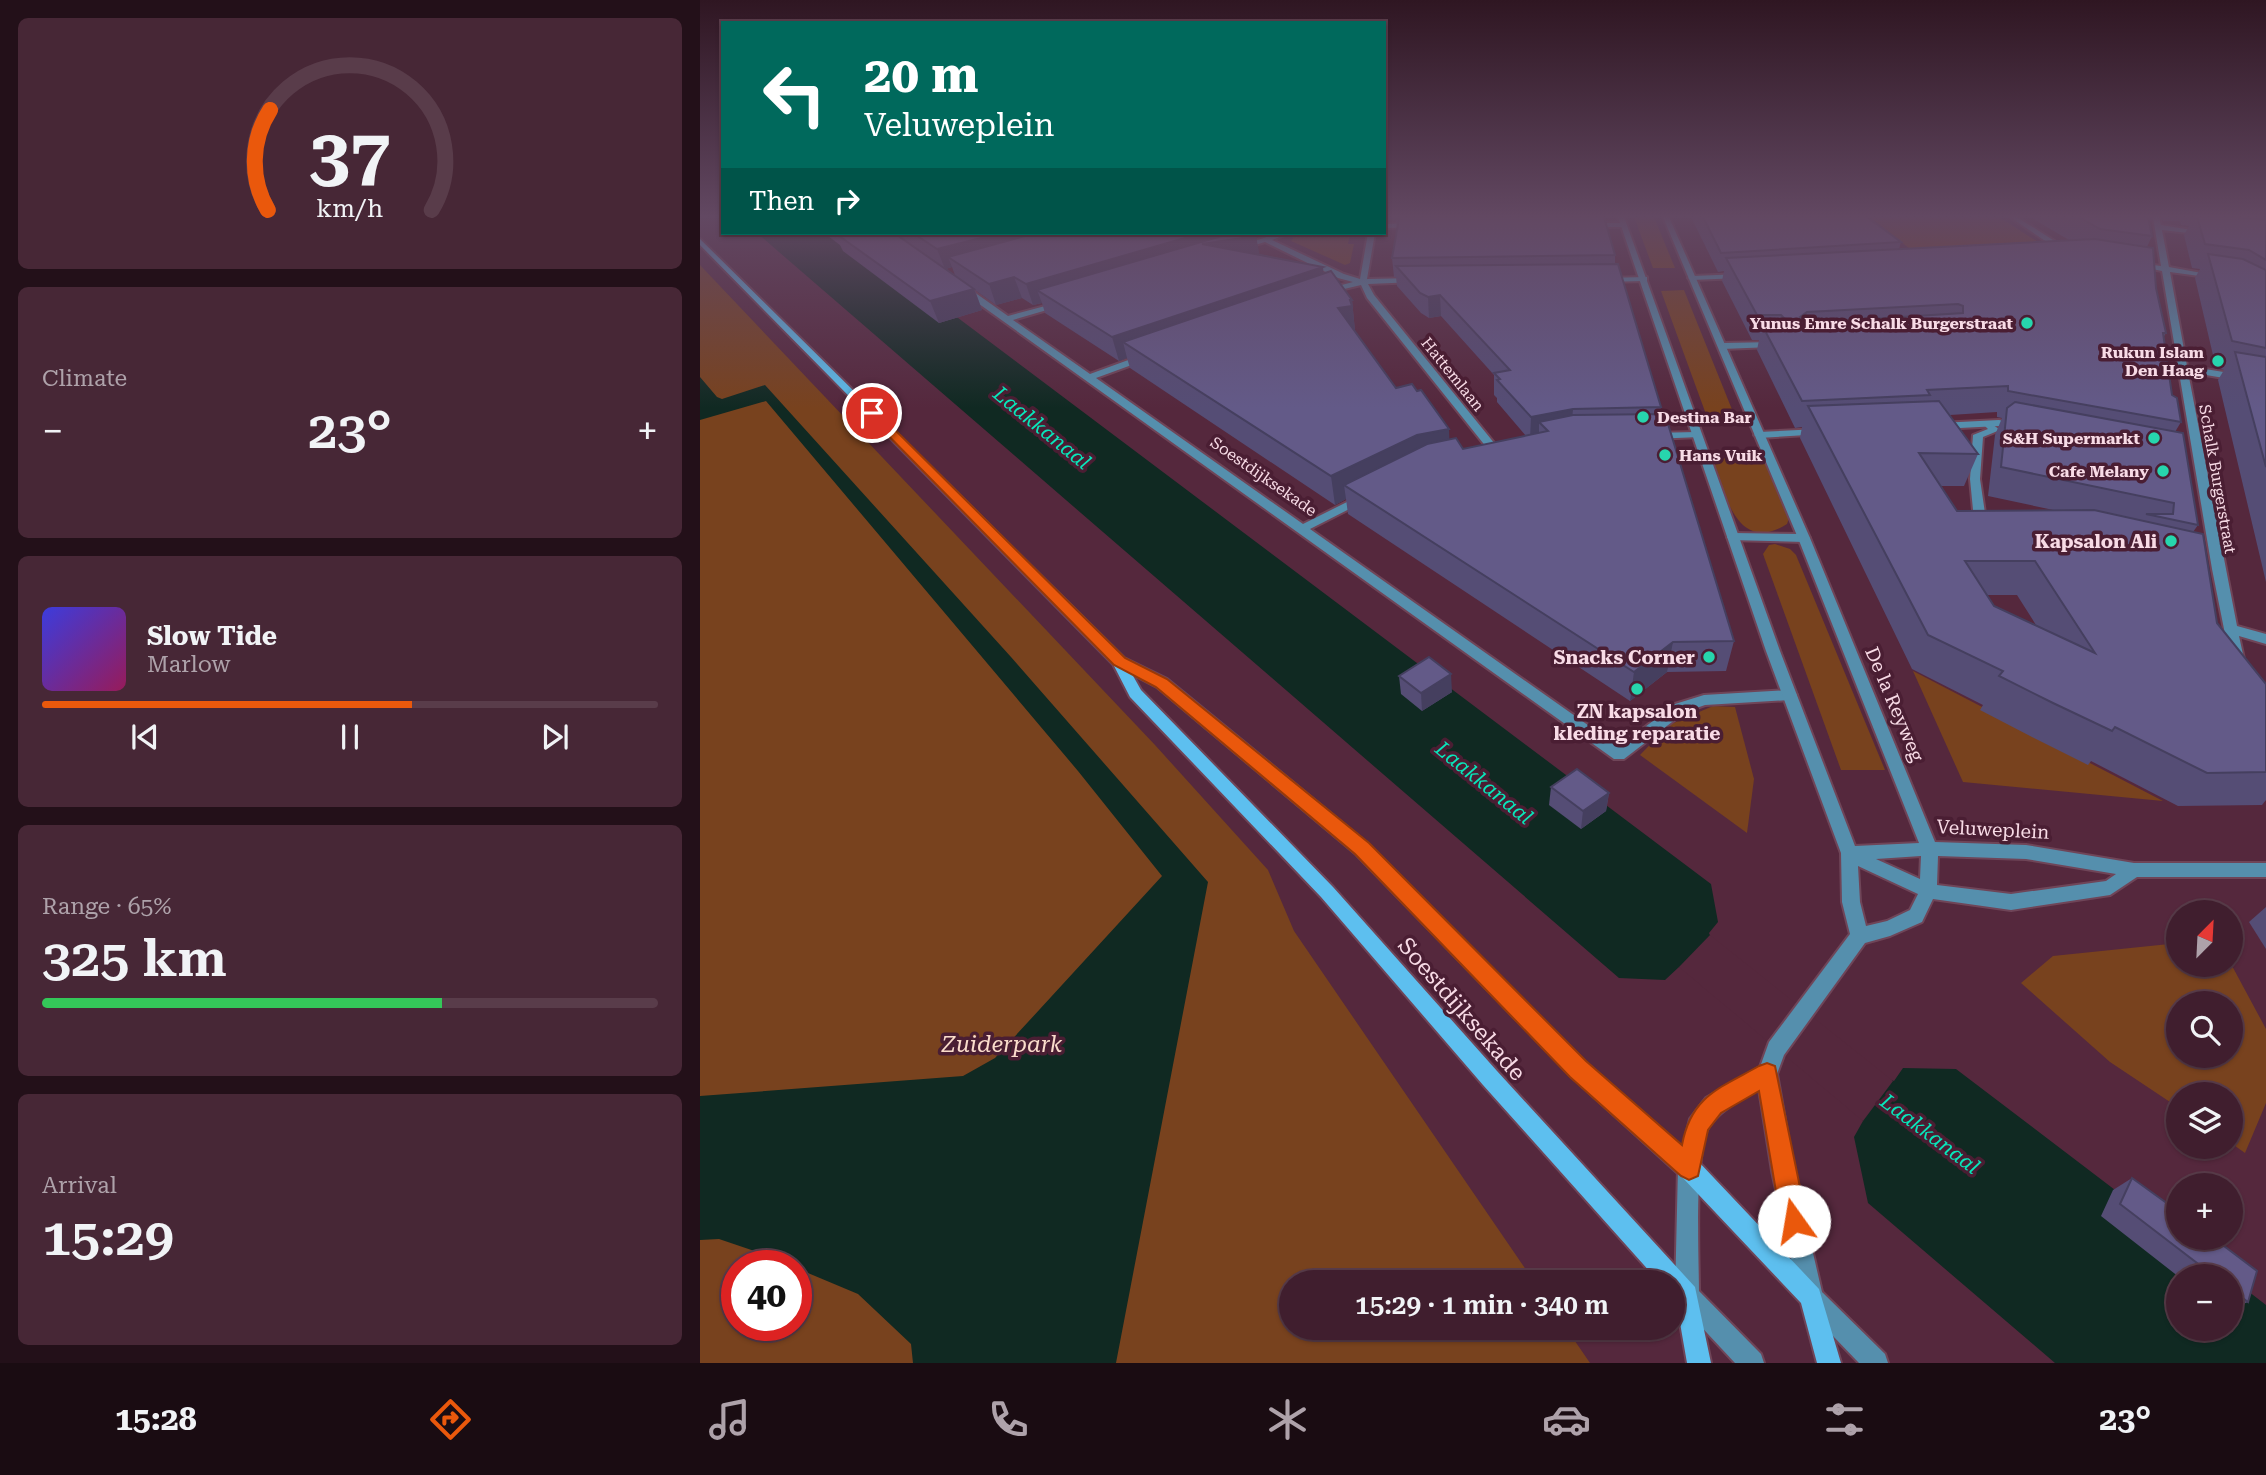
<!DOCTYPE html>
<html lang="en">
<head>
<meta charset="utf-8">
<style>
	body { margin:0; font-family:"Roboto Serif",serif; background:#472736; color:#f1f3f6; height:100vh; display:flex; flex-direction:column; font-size:26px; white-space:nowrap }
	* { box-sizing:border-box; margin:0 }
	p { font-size:23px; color:#aea2aa }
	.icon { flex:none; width:38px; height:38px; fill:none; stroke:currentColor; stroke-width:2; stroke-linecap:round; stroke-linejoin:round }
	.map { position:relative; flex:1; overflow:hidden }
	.panel { display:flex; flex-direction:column; gap:18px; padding:18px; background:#231019; width:700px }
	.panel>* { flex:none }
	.top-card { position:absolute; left:21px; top:21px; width:665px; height:214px; border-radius:0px; box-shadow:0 2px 5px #0004,0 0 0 2px #593c4a; background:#00695c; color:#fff; overflow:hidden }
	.needle { width:46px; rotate:24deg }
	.controls { position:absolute; left:1466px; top:900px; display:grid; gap:14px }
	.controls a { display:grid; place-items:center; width:77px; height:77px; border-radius:50%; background:#401e2e; box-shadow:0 2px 5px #0004,0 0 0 2px #593c4a; font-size:35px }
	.speed { position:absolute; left:21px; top:1250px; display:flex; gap:14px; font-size:35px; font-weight:700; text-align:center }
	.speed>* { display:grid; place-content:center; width:91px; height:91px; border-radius:50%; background:#401e2e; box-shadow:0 2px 5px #0004,0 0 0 2px #593c4a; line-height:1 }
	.speed .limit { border:10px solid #d22; background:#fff; color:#111 }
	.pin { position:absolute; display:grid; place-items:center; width:60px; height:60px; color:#fff; margin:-30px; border:4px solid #fff; border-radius:50%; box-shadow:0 2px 7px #0007 }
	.me { position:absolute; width:77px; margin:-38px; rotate:347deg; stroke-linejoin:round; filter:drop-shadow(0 0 5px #0008) }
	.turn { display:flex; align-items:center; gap:24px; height:147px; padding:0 28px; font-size:32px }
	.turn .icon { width:91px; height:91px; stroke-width:2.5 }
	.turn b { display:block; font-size:49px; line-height:60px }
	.then { display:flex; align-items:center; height:66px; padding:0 28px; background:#0003; gap:14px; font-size:26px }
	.big { font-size:52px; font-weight:600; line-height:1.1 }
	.panel .tile { flex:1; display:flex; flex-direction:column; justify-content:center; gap:10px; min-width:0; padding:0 24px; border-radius:10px; background:#472736 }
	.panel .dial { align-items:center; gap:0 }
	.dial svg { height:182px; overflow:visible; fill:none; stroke:#593c4a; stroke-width:7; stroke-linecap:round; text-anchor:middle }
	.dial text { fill:#f1f3f6; stroke:none }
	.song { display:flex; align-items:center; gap:21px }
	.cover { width:84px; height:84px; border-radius:10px; background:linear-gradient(135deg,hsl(240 70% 55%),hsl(330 70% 35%)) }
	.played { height:7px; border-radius:4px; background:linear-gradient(90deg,#ea580c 60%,#593c4a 60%) }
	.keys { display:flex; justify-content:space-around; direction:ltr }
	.heat { display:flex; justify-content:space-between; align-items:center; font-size:38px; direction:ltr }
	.charge { height:10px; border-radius:5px; background:linear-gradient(90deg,#34c759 65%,#593c4a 0) }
	.trip { position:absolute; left:579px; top:1270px; width:406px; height:70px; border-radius:35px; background:#401e2e; box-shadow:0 2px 5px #0004,0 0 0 2px #593c4a; font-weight:600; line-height:70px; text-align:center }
	.tabs { display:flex; height:112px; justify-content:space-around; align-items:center; background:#1a0c12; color:#aea2aa }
	.tabs .icon { width:49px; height:49px }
	.tabs .current { color:#ea580c }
	.tabs b { font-size:32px; color:#f1f3f6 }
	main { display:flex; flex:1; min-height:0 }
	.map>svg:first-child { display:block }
</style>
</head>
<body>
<main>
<section class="panel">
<div class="tile dial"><svg viewBox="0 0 100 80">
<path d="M14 69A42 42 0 1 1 86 69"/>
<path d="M14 69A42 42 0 0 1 15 25" stroke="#ea580c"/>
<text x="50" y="56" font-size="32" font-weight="700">37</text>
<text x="50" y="72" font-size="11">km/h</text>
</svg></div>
<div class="tile"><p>Climate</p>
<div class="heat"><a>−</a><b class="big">23°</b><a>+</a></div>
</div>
<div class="tile">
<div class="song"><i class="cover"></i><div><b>Slow Tide</b><p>Marlow</p></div></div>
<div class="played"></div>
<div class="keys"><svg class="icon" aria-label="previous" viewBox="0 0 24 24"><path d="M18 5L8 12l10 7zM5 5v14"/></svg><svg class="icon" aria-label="pause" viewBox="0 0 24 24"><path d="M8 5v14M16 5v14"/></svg><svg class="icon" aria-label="next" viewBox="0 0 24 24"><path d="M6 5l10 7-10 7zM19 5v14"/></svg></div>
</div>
<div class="tile"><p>Range · 65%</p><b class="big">325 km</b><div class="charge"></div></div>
<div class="tile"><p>Arrival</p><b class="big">15:29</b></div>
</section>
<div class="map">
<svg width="1566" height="1363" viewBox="0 0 1566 1363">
	<rect width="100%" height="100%" fill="#55283d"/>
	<g fill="#78421e" fill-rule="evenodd">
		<polygon points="934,217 954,217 975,268 953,268"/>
		<polygon points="1170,217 1299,217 1349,249 1220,257"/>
		<polygon points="613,233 656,233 650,235 648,244 654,244 650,263 645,265 591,241 594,237"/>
		<path d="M0,265L455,745L568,870L594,931L835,1283H592V1328H866L890,1363H0ZM37,1265H96V1325H37Z"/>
		<polygon points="984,290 1035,417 1007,417 961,291"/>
		<path d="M1012,458H1063L1089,518L1087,524C1037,556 1024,492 1012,458Z"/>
		<polygon points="1075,544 1090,549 1096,555 1185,770 1141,770 1063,554 1069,545"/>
		<polygon points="1213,671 1463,801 1263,782"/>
		<polygon points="1013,706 1035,707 1054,779 1047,833 940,755 969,725"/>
		<path d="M1479,943V964H1531L1566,1029V1103L1545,1153L1531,1143V1094H1479V1108L1410,1062L1321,983L1353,956ZM1479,1003H1531V1055H1479Z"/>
	</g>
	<g fill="#102922">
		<polygon points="57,233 145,233 1011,884 1018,922 1009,933 1012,940 1189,1079 1194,1081 1203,1068 1256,1069 1528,1276 1479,1276 1479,1328 1531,1328 1531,1278 1566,1305 1566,1363 1355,1363 1168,1203 1154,1137 1163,1121 1161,1118 985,969 979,967 965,980 919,978"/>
		<polygon points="0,377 17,397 22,399 65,385 311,657 508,882 416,1363 213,1363 211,1344 158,1294 96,1268 96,1265 19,1239 0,1240 0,1096 263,1076 295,1058 462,876 378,771 66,401 0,420"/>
	</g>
	<polygon fill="#55283d" points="1010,935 1193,1081 1163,1121 979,967"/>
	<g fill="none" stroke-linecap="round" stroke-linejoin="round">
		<g stroke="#6f4558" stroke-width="4">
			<polygon id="pedestrian" points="1288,421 1300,430 1283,437 1280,479 1286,520 1280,523 1274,520 1270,479 1273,435 1288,429 1283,424"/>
		</g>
		<g stroke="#6f4558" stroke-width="4">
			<g id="minor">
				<polygon points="1310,217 1317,217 1370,251 1363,253"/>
				<polygon points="1453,217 1459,217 1461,225 1510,233 1506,235 1462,230 1469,267 1518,276 1514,278 1470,272 1487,366 1566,379 1566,385 1488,372 1537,626 1566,634 1566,644 1539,636 1544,659 1537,664 1530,659 1512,569 1462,271 1433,265 1437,263 1461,266"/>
				<polygon points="718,223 715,227 684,228 684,224"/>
				<polygon points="890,223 923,223 927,225 923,227 887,227"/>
				<polygon points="579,233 590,233 572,240 644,274 660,279 668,233 675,233 667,279 716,278 720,280 716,282 668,284 674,295 799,449 799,453 791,453 667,298 661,285 623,294 623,290 653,282 638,278 565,242 541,249 537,247"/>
				<polygon points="1043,274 1044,276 1040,278 992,280 988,278 992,276"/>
				<polygon points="947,277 947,281 944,281 904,282 900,280 904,278"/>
				<polygon points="261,287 267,287 308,316 364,301 364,305 313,320 390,374 442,355 448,355 448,359 396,378 603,524 659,496 667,496 667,500 610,529 919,747 975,704 1004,695 1090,690 1097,695 1090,700 1005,705 985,712 924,759 914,759 261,291"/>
				<polygon points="1075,342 1076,344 1072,347 1022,349 1018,346 1022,343"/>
				<polygon points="1299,420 1323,426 1318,429 1299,426 1240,429 1235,426 1240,423"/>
				<polygon points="1119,429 1124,432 1123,434 1059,438 1054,435 1059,432"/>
				<polygon points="996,432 1000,433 1000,437 953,439 948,436 953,433"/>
				<polygon points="1033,533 1104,534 1110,538 1104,542 1029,540 1027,537"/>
				<polygon points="988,1284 996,1288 1061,1354 1064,1363 1035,1363 980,1304 976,1296 980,1288"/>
				<polygon points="1113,1287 1121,1291 1185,1354 1188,1363 1159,1363 1105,1307 1101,1299 1105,1291"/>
			</g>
		</g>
		<g stroke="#6f4558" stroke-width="4">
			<path id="tertiary" d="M918,217H924L1080,651L1155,846L1219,843L1098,538L963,217H969L1110,538L1235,842L1326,845L1434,863H1566V877H1437L1410,895L1311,910L1233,899L1222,922L1190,936L1165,943L1084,1055L1077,1074L1094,1171L1122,1292L1118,1300L1110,1304L1102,1300L1098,1292L1072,1171L1059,1089C1041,1100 1020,1109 1008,1128C994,1153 999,1261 999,1295L995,1303L987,1307L979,1303L975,1295L978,1168L990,1119L1006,1098L1060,1067L1069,1042L1150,934L1142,902L1141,853L1066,651ZM1221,856L1220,879L1176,859ZM1238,856L1326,859L1416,874L1406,881L1311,894L1237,885ZM1158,866L1218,894L1210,910L1187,921L1166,926L1160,902Z"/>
		</g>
		<g stroke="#6f4558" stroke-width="4">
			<polygon id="secondary" points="0,239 424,658 467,679 668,844 885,1062 997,1160 1119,1289 1141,1363 1117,1363 1101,1303 981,1176 871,1076 656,854 457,687 432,674 441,690 633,887 797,1071 995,1287 1011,1363 987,1363 976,1300 973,1297 973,1283 960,1283 783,1085 621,897 430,697 413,664 0,245"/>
		</g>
		<use href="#pedestrian" fill="#558fad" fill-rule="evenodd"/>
		<use href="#minor" fill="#558fad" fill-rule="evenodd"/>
		<use href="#tertiary" fill="#558fad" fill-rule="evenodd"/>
		<use href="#secondary" fill="#5dbfef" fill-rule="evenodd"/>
	</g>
	<g fill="#554d75" fill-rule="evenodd">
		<path d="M684,217H904L915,255V264L961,407L960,414L1034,641L1026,671L967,672L930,701L648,514L646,499L635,505L430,368L427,358L419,361L345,313L342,303L333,305L322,298L296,305L275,290L282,310L239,323L143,251L140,245L124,233H549L559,254L623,267V273L652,300L655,331L696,388L749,429V440L763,449L826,436L797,402V398L794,395V375L741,316L729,318L721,313L697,286L696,277H694L692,258L697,230L696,220H684ZM252,267L255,275L246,269Z"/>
		<path d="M991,217H1167L1201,242L1199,249L1369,240L1330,217H1453L1451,221L1449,220L1452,236L1447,247L1466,333L1463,338L1472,395L1481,422L1475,432L1498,525L1493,532L1517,623L1566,684V800L1562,805L1478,806L1391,761L1388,765L1332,737L1280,710L1283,705L1212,669L1100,438L1102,427L1095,428L1057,350L1059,340H1052L1022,281L1024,271L1018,272ZM1297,412V417L1302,418L1295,435L1288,496L1358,511H1257L1240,486H1264L1278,454L1250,415ZM1287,595H1317L1336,625L1294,606Z"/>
		<polygon points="1461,217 1566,217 1566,582 1518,380 1524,370 1516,368 1495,278 1500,269 1492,268 1484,235 1489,226 1481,225 1480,221 1463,221"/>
		<polygon points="699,676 752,692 722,711 701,694"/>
		<polygon points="851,787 909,793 906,811 881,829 849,805"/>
		<polygon points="1566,907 1566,949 1549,922"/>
		<polygon points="1432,1178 1479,1212 1479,1237 1512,1237 1557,1271 1548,1302 1531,1309 1531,1276 1479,1276 1479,1277 1401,1216 1413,1190"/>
	</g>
	<g fill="#453f5f">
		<polygon points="301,233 382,233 248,257 252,267 245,269 237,249"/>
		<polygon points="502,233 539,233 556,236 560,257 337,290 342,303 333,305 326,284"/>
		<polygon points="623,267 625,289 423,342 427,358 419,361 412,337"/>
		<polygon points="314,277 322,298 296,305 289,284"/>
		<polygon points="274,289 282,310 239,323 230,301"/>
		<polygon points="740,295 741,316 729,318 728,297"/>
		<polygon points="650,300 652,300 655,331 638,308"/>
		<polygon points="1107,312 1101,336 1100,317"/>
		<polygon points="873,409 871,431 848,431 839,422 839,438 830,440 831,417"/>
		<polygon points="749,429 750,456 644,485 646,499 635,505 631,476 717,435"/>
		<polygon points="973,642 967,672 930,701 934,672"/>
		<polygon points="751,674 752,692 722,711 721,693"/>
		<polygon points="909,793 906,811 881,829 883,811"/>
	</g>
	<g fill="#635a88" stroke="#453f5f" stroke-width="2" fill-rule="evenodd">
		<polygon points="697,217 904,217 915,255 692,258 699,219 696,219"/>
		<polygon points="1003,217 1167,217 1201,242 1021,253"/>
		<polygon points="1379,217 1448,217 1452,236 1400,229"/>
		<polygon points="1497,217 1535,217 1566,220 1566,260 1549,250 1505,244"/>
		<polygon points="135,233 194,233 274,289 230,301"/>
		<polygon points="213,233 301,233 237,249"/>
		<polygon points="336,233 502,233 326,284 314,277 289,284 248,257"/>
		<polygon points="532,233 549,233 556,236 502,244 623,267 412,337 337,290"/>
		<path d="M1395,239L1453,248L1456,288L1466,333H1463L1472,395L1477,398L1481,422L1308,391V386L1227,390L1230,395L1102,401L1062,325H1078L1084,318L1081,315H1057L1026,258ZM1258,304L1263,306V313L1107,323L1100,317L1107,312Z"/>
		<polygon points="1508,254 1543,259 1566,270 1566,348 1532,341"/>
		<polygon points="918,264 961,407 873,409 831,417 797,380 800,379 794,373 810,370 740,295 728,297 720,293 696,266"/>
		<polygon points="631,271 652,300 650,300 652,306 638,308 696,388 712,384 717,391 721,390 749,429 717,435 631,476 423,342"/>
		<polygon points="1535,352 1566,357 1566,467"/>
		<path d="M1239,401L1278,454L1219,453L1257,511L1394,510L1503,534L1517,623L1566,684V772L1507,773L1415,727L1412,731L1353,703L1299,676L1303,671L1228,635L1108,406ZM1265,561H1335L1395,653L1294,606Z"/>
		<polygon points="1315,402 1483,433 1498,525 1446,514 1473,514 1474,503 1301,467 1307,408"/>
		<polygon points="965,414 1034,641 973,642 934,672 644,485 727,444 756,438 763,449 848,431 839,422 873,415"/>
		<polygon points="729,657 751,674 721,693 699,676"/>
		<polygon points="877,769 909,793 883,811 851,787"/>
		<polygon points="1432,1178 1479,1212 1479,1237 1512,1237 1557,1271 1548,1302 1531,1289 1531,1276 1514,1276 1420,1204"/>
	</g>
	<linearGradient id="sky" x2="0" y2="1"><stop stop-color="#2f1622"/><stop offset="0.53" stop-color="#624862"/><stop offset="1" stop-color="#624862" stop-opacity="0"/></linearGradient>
	<rect width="1566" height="408" fill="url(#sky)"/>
	<path fill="#ea580c" stroke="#983908" stroke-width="2" d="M168,410H175L425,658L467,679L669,843L886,1061L982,1145C991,1096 1020,1088 1059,1066L1067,1063L1075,1066L1107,1221L1103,1230L1094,1234L1085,1230L1081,1221L1059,1091L1021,1113L1008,1130L998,1176L989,1180L981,1176L870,1077L655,854L456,687L414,665L168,415Z"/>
	<g fill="#27d5ad" stroke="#4a1e33" stroke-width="2.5">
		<circle cx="1327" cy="323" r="7"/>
		<circle cx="1518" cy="361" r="7"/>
		<circle cx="943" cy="417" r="7"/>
		<circle cx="1454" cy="438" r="7"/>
		<circle cx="965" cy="455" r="7"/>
		<circle cx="1463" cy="471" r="7"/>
		<circle cx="1471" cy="541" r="7"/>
		<circle cx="1009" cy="657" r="7"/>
		<circle cx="937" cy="689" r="7"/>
	</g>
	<g text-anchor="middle" stroke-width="7" stroke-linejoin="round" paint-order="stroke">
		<g font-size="16" font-weight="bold" fill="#f8dbe6" stroke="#4a1e33" text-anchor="end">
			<text x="1313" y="329">Yunus Emre Schalk Burgerstraat</text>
			<text x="1504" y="358">Rukun Islam<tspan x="1504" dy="18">Den Haag</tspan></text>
			<text x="957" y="423" text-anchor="start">Destina Bar</text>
			<text x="1440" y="444">S&amp;H Supermarkt</text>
			<text x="979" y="461" text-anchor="start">Hans Vuik</text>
			<text x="1449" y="477">Cafe Melany</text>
		</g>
		<g font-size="16" fill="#f8dbe6" stroke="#4a1e33">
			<text transform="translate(753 374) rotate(51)" y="6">Hattemlaan</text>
			<text transform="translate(564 476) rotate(35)" y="6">Soestdijksekade</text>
			<text transform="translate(1518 479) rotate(80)" y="6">Schalk Burgerstraat</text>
		</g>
		<g font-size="19" font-weight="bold" fill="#f8dbe6" stroke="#4a1e33" text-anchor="end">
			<text x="1457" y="548">Kapsalon Ali</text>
			<text x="995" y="664">Snacks Corner</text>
			<text x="937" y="718" text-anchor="middle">ZN kapsalon<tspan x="937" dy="22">kleding reparatie</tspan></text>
		</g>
		<g font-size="19" fill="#f8dbe6" stroke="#4a1e33">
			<text transform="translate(1195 704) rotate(67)" y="7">De la Reyweg</text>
			<text transform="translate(1293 829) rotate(3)" y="7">Veluweplein</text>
		</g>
		<g font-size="21" font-style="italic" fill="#08e7bb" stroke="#4a1e33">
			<text transform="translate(342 428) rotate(39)" y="7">Laakkanaal</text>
			<text transform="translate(784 783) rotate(39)" y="7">Laakkanaal</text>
			<text transform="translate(1230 1134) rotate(37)" y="7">Laakkanaal</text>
		</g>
		<g font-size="23" fill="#f8dbe6" stroke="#4a1e33">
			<text transform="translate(762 1009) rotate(49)" y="8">Soestdijksekade</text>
		</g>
		<g font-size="23" font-style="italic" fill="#fadccb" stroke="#4a1e33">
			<text x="302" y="1052">Zuiderpark</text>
		</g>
	</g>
</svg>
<div class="controls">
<a><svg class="needle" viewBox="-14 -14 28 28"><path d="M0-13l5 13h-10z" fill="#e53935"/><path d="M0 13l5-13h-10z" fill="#aea2aa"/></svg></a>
<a><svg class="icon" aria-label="search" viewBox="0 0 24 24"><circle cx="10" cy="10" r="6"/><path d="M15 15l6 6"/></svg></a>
<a><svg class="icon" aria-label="layers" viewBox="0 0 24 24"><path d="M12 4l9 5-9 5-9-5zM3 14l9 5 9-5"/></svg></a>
<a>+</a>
<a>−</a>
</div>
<div class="speed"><div class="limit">40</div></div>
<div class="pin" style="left:172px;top:413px;background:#d93025"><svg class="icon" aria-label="arrive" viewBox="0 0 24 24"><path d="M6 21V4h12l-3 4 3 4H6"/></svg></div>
<svg class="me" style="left:1094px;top:1221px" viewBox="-20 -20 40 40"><circle r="19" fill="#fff"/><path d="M0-13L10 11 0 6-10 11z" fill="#ea580c"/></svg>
<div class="trip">15:29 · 1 min · 340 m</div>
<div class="top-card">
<div class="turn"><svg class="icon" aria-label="left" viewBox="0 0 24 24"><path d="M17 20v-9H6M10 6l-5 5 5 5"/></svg><div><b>20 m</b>Veluweplein</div></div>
<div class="then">Then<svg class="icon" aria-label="right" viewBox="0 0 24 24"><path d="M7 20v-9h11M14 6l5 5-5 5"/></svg></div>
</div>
</div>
</main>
<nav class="tabs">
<b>15:28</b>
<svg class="icon current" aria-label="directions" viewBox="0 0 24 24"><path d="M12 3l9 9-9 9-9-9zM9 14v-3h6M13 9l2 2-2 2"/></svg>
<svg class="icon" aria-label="music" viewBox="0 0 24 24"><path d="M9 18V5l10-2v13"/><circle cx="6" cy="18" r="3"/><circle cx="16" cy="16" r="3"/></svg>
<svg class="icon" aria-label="phone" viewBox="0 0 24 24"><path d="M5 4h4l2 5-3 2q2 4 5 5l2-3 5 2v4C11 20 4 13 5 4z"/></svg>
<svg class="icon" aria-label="climate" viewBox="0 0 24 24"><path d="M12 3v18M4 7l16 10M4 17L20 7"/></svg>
<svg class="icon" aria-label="car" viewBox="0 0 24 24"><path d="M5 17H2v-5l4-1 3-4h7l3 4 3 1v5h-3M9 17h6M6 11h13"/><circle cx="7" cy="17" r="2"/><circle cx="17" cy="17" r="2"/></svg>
<svg class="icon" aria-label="filters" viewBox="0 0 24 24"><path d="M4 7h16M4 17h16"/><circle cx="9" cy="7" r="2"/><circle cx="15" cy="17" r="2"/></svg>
<b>23°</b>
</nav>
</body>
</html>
